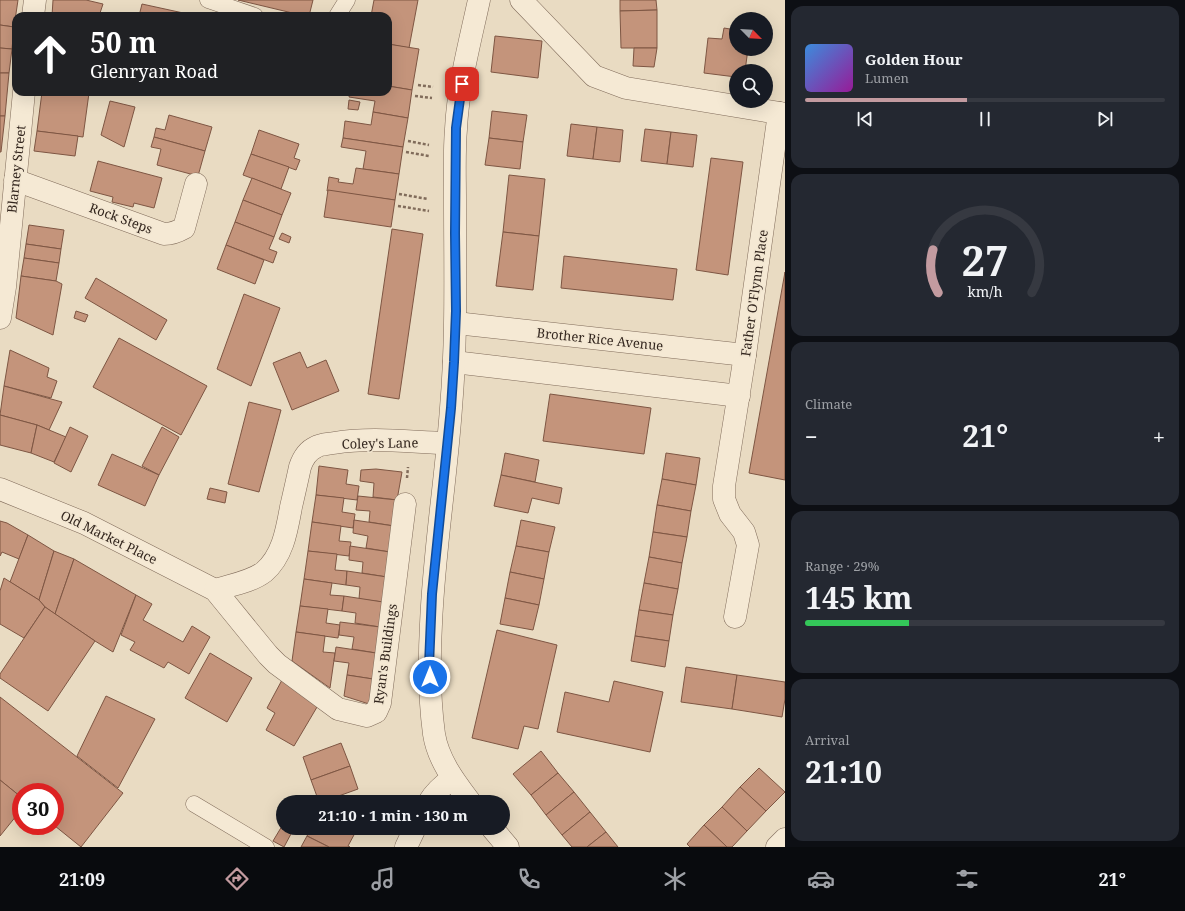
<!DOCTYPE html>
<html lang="en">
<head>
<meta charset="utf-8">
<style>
	body { margin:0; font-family:"Noto Serif",serif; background:#242831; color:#f1f3f6; height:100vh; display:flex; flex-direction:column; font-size:15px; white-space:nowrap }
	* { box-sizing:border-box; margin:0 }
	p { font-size:13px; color:#9ea1a6 }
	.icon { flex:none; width:22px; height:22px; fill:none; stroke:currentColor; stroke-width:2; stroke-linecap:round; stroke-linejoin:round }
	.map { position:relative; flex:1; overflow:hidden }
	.details { display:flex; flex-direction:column; gap:6px; padding:6px; background:#0d0f14; width:400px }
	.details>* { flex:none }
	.guide { position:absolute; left:12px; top:12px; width:380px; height:84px; border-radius:12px; box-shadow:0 4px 16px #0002; background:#202124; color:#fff; overflow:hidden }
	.needle { width:26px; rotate:114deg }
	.tools { position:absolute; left:729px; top:12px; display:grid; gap:8px }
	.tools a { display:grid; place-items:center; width:44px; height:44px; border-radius:50%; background:#171b24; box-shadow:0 4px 16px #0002; font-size:20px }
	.speed { position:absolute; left:12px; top:783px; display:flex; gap:8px; font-size:20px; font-weight:700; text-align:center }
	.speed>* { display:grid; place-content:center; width:52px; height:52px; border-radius:50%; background:#171b24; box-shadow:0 4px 16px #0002; line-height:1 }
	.speed .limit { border:6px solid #d22; background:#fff; color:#111 }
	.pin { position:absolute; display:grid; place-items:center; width:34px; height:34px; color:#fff; margin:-17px; border-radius:8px; box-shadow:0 2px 6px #0006 }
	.me { position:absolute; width:44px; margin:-22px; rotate:0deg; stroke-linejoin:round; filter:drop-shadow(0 0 3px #0008) }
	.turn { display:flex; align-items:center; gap:14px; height:84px; padding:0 12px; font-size:18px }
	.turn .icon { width:52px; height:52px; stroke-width:2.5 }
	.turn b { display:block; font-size:28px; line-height:34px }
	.big { font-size:30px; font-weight:700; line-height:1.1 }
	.details .tile { flex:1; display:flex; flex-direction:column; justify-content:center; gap:6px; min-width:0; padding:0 14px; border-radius:12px; background:#242831 }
	.details .dial { align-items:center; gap:0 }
	.dial svg { height:104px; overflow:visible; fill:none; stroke:#363941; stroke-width:7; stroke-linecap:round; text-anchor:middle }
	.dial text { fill:#f1f3f6; stroke:none }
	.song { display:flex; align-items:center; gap:12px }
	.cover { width:48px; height:48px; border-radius:6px; background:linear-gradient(135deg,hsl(210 70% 55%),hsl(300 70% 35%)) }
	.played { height:4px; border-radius:2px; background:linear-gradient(90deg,#c39ba0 45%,#363941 45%) }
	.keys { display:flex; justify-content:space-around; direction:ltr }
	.heat { display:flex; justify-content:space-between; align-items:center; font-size:22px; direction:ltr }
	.charge { height:6px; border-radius:3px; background:linear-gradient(90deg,#34c759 29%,#363941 0) }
	.trip { position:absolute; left:276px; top:795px; width:234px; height:40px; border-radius:20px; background:#171b24; box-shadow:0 4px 16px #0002; font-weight:700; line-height:40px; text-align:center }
	.tab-bar { display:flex; height:64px; justify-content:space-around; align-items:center; background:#090b0e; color:#9ea1a6 }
	.tab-bar .icon { width:28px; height:28px }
	.tab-bar .selected { color:#c39ba0 }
	.tab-bar b { font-size:18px; color:#f1f3f6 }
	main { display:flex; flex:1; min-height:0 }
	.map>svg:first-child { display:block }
</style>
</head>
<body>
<main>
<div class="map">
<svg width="785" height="847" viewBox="0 0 785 847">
	<rect width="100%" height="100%" fill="#e9dbc2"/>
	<g fill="#c4947b" stroke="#7e5643">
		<polygon points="0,0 18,0 14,27 0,25"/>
		<polygon points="53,0 86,0 103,4 99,16 52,16"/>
		<polygon points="238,0 313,0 309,16 305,16"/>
		<polygon points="374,0 418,0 409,48 388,44 388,16 371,16"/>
		<polygon points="620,0 656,0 657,10 620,11"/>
		<polygon points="142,4 197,16 139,16"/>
		<polygon points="657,10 657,48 621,48 620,11"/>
		<polygon points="0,25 14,27 12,49 0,48"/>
		<polygon points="724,28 736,30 736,49 748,49 745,71 736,71 736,77 704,73 708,38 722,39"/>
		<polygon points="495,36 542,41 538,78 491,72"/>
		<polygon points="388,44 419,49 412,90 388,86"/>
		<polygon points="0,48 12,49 9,73 0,73"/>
		<polygon points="634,48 657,48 654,67 633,66"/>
		<polygon points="0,73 9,73 5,116 0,116"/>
		<polygon points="388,86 412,90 408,118 373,112 375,101 349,97 350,92 388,92"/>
		<polygon points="42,92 79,92 89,93 83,137 37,131"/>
		<polygon points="349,100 360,102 358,110 348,109"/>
		<polygon points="110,101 135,107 124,147 101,135"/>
		<polygon points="492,111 527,115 523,142 489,138"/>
		<polygon points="373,112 408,118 403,147 343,138 345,121 371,125"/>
		<polygon points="169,115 212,127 205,151 154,137 156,128 165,130"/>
		<polygon points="0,116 5,116 1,152 0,152"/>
		<polygon points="571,124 597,127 593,159 567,156"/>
		<polygon points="597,127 623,130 620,162 593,159"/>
		<polygon points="645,129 671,132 667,164 641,161"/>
		<polygon points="259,130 299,144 294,158 300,160 296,170 251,154"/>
		<polygon points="37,131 78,136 75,156 34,151"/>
		<polygon points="671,132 697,135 693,167 667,164"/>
		<polygon points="154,137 205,151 198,176 157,165 161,149 151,147"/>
		<polygon points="343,138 403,147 399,174 363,169 366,151 341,147"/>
		<polygon points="489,138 523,142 520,169 485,165"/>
		<polygon points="251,154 289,167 281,189 243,175"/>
		<polygon points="711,158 743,162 728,275 696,270"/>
		<polygon points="98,161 162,178 154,208 134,203 133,207 112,202 113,197 90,191"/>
		<polygon points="356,168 399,174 395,200 327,191 329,177 339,179 338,182 353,184"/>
		<polygon points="509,175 545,179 539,236 503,232"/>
		<polygon points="252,178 291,193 282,215 243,200"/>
		<polygon points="328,190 395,200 391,227 324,217"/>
		<polygon points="243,200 282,215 274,237 235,222"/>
		<polygon points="235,222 274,237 269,249 277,252 273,263 226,245"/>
		<polygon points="29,225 64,230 61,249 26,244"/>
		<polygon points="392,229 423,234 399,399 368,394"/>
		<polygon points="503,232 539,236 533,290 496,286"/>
		<polygon points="282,233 291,237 289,243 279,239"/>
		<polygon points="26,244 61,249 59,263 24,258"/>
		<polygon points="226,245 264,260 255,284 217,269"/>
		<polygon points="564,256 677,269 673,300 561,288"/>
		<polygon points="24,258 59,263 56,281 21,276"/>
		<polygon points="785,272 785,480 749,473"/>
		<polygon points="21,276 56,281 62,284 53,335 16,318"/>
		<polygon points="96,278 167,320 156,340 85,298"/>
		<polygon points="244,294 280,308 251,386 217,369"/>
		<polygon points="76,311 88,315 85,322 74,318"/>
		<polygon points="119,338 207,386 181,435 93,387"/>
		<polygon points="10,350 49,368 47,377 57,381 51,398 4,386"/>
		<polygon points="300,352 307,368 326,360 339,391 292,410 273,363"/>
		<polygon points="4,386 62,402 49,430 37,425 0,415"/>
		<polygon points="550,394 651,408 644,454 543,441"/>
		<polygon points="249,402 281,410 259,492 228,484"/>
		<polygon points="0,415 37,425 31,453 0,445"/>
		<polygon points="37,425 66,437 54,462 31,453"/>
		<polygon points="70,427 88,436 71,472 54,463"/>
		<polygon points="162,427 179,437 159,475 142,466"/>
		<polygon points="505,453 539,460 535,482 501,475"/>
		<polygon points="666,453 700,458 696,485 662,479"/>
		<polygon points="112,454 159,475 145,506 98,485"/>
		<polygon points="319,466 348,470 346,484 359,486 357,500 316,495"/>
		<polygon points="376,469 402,472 397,500 373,497 374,483 360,481 361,470"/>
		<polygon points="501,475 562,488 559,504 532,498 528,513 494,506"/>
		<polygon points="662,479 696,485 691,511 657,505"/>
		<polygon points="210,488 227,492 225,503 207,499"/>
		<polygon points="316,495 344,498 342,512 355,514 353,528 312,522"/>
		<polygon points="358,496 397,500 394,526 369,522 370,511 356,510"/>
		<polygon points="657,505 691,511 687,537 653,532"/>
		<polygon points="354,520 394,526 390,552 366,548 368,536 353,533"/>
		<polygon points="521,520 555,527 549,552 516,546"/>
		<polygon points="0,521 7,523 28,535 19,559 2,552 0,556"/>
		<polygon points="312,522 341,526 339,541 351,542 349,556 308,551"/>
		<polygon points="653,532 687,537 682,563 649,557"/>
		<polygon points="28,535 54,551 39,600 10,582"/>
		<polygon points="350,546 390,552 387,577 362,573 363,562 349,560"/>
		<polygon points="516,546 549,552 544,579 510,572"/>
		<polygon points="54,551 74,559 55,614 45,607 39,600"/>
		<polygon points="308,551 337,554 335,570 347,571 346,585 304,579"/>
		<polygon points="649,557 682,563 678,589 644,583"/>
		<polygon points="74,559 136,595 113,652 95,641 55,614"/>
		<polygon points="347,571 387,577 383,602 359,599 360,587 346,585"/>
		<polygon points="510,572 544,579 539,605 505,598"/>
		<polygon points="4,578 39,600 45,607 24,638 0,624 0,591"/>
		<polygon points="304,579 332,583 330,595 344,596 342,611 300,606"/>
		<polygon points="644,583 678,589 673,615 639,610"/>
		<polygon points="136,595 152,604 143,620 183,642 192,626 210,637 189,674 168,662 164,668 130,650 135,642 121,635"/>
		<polygon points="344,596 383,602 380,627 355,623 356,613 342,611"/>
		<polygon points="505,598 539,605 533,630 500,624"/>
		<polygon points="300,606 328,609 326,623 340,625 338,638 296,632"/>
		<polygon points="45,607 95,641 48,711 0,678 0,674"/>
		<polygon points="639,610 673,615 669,641 635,636"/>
		<polygon points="340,622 380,627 376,653 352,649 354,637 339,635"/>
		<polygon points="497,630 557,645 538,729 524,726 518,749 472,738"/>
		<polygon points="296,632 325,636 323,652 335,653 330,688 292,661"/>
		<polygon points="635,636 669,641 665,667 631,661"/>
		<polygon points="336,647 376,653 373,679 347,675 349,663 334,661"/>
		<polygon points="210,653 252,678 227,722 185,698"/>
		<polygon points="686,667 737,675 732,709 681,702"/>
		<polygon points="347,675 373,679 369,704 344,696"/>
		<polygon points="737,675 785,682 785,699 782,717 732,709"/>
		<polygon points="282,680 320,702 294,746 266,730 275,713 267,708"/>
		<polygon points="614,681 663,692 650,752 557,732 565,692 609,702"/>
		<polygon points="106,696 155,719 118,788 77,756"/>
		<polygon points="0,697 123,793 81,847 55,826 55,792 21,792 21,797 0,780"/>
		<polygon points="341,743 350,766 311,780 303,757"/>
		<polygon points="541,751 558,773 531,795 513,774"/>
		<polygon points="350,766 358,789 322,802 319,802 311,780"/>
		<polygon points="759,768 785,792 766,811 740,787"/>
		<polygon points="558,773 574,792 546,815 531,795"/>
		<polygon points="0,780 21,797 21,810 0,836"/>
		<polygon points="740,787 766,811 747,831 722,807"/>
		<polygon points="574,792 590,812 562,835 546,815"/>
		<polygon points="722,807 747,831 732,847 727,847 704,825"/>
		<polygon points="590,812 606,832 587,847 572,847 562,835"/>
		<polygon points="704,825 727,847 690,847 687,844"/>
		<polygon points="282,826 292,832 284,847 273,841"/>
		<polygon points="311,828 346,828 355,833 348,846 350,847 329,847 307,836"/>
		<polygon points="606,832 618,847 587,847"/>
		<polygon points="307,836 329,847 301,847"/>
	</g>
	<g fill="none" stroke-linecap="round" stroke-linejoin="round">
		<g stroke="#816c5b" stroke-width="17">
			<g id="service">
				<polyline points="208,0 255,16"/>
				<polyline points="337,16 347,0"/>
				<polyline points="194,804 266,847"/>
			</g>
		</g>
		<g stroke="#816c5b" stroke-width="23">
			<g id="minor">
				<polyline points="521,0 594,76 626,88 785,114"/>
				<polyline points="33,16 35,0"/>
				<path d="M15,180L164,234C172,234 177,232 184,228L196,184"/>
				<polyline points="0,318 5,287 24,92"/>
				<polyline points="456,323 745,355"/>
				<polyline points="454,362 739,396"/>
				<polyline points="0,489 84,523 215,590 268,655 277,664 338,709 367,716 376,712 380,703 405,504"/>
				<path d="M215,590C231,585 251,582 264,572C283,556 287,529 291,507C294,494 297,481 300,467C303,458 307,451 316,447C321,444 328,444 334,443C371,437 410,442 447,443"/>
				<polyline points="735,617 748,545 744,532 730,514 724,499 724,486 745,355 779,113"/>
				<path d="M429,802C435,792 443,785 452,779"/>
				<path d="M470,802C455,782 438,760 434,734C429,697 429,661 431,624C434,551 446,480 451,408C457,338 455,268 455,199C455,176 454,152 456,129C458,86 470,42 479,0"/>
				<polyline points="492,828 508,847"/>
				<polyline points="406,847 415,828"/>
				<polyline points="777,847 785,839"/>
			</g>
		</g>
		<g stroke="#816c5b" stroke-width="2.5" stroke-dasharray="3 2" stroke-linecap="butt">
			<polyline points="418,85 433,87"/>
			<polyline points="415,96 432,98"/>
			<polyline points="408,141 429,145"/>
			<polyline points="406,152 429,156"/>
			<polyline points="399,194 428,199"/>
			<polyline points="398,206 429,211"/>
			<polyline points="407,478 408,467"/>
		</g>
		<use href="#service" stroke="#f5e9d4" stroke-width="16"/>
		<use href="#minor" stroke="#f5e9d4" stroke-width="22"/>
	</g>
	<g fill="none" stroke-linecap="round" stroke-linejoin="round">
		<g stroke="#114b97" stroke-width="10">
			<polyline id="route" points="430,677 429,665 432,594 451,408 454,362 456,311 455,233 456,128 462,84"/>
		</g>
		<use href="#route" stroke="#1a73e8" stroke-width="7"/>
	</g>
	<g text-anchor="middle" stroke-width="3" stroke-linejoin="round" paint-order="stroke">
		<g font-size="13" fill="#33261e" stroke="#f2e6d1">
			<text transform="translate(16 169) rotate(-84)" y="5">Blarney Street</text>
			<text transform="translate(121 218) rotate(20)" y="5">Rock Steps</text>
			<text transform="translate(754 293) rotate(-82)" y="5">Father O'Flynn Place</text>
			<text transform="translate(600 339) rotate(6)" y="5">Brother Rice Avenue</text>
			<text transform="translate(380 443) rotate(-1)" y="5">Coley's Lane</text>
			<text transform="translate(109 537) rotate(26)" y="5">Old Market Place</text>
			<text transform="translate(385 654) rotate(-82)" y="5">Ryan's Buildings</text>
		</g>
	</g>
</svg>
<div class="tools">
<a><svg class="needle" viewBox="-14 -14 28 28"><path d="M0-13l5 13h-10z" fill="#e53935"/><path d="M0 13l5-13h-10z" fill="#9ea1a6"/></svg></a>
<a><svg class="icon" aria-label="search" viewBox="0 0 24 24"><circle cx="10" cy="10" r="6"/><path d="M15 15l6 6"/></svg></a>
</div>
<div class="speed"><div class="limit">30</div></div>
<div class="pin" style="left:462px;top:84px;background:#d93025"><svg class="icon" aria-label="arrive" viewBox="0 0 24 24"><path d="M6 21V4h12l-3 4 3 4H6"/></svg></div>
<svg class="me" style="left:430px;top:677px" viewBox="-20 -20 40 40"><circle r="17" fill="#1a73e8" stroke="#fff" stroke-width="3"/><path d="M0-11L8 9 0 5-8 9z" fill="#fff"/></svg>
<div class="trip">21:10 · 1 min · 130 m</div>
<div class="guide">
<div class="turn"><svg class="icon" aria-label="ahead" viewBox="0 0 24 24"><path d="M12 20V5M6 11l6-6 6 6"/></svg><div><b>50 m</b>Glenryan Road</div></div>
</div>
</div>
<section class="details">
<div class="tile">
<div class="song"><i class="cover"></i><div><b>Golden Hour</b><p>Lumen</p></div></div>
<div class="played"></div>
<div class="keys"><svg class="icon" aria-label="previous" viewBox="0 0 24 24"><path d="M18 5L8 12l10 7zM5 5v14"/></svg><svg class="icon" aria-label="pause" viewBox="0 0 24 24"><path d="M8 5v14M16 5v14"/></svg><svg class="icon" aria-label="next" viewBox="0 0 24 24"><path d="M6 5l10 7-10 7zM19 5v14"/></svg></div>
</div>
<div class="tile dial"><svg viewBox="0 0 100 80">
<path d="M14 69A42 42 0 1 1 86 69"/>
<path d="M14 69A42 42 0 0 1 10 36" stroke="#c39ba0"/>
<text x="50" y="56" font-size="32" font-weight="700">27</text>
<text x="50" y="72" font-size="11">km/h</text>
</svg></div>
<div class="tile"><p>Climate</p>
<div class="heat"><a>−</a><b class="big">21°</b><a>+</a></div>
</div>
<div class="tile"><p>Range · 29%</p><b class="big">145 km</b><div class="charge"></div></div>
<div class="tile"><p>Arrival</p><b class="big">21:10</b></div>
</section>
</main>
<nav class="tab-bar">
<b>21:09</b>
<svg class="icon selected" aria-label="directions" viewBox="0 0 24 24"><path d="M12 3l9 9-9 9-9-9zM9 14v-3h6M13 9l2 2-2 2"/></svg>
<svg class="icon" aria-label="music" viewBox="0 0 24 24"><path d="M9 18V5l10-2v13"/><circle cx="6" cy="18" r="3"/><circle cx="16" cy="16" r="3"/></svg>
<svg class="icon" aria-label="phone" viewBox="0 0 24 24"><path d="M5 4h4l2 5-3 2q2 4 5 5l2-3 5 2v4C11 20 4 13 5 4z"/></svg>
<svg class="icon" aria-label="climate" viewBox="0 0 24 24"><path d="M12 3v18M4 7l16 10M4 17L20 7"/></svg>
<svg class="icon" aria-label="car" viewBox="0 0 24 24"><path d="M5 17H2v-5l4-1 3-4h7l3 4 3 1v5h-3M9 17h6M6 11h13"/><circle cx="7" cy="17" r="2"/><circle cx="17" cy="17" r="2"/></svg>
<svg class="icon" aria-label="filters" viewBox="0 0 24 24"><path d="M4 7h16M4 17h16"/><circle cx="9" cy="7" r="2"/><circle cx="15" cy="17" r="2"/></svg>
<b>21°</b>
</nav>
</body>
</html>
